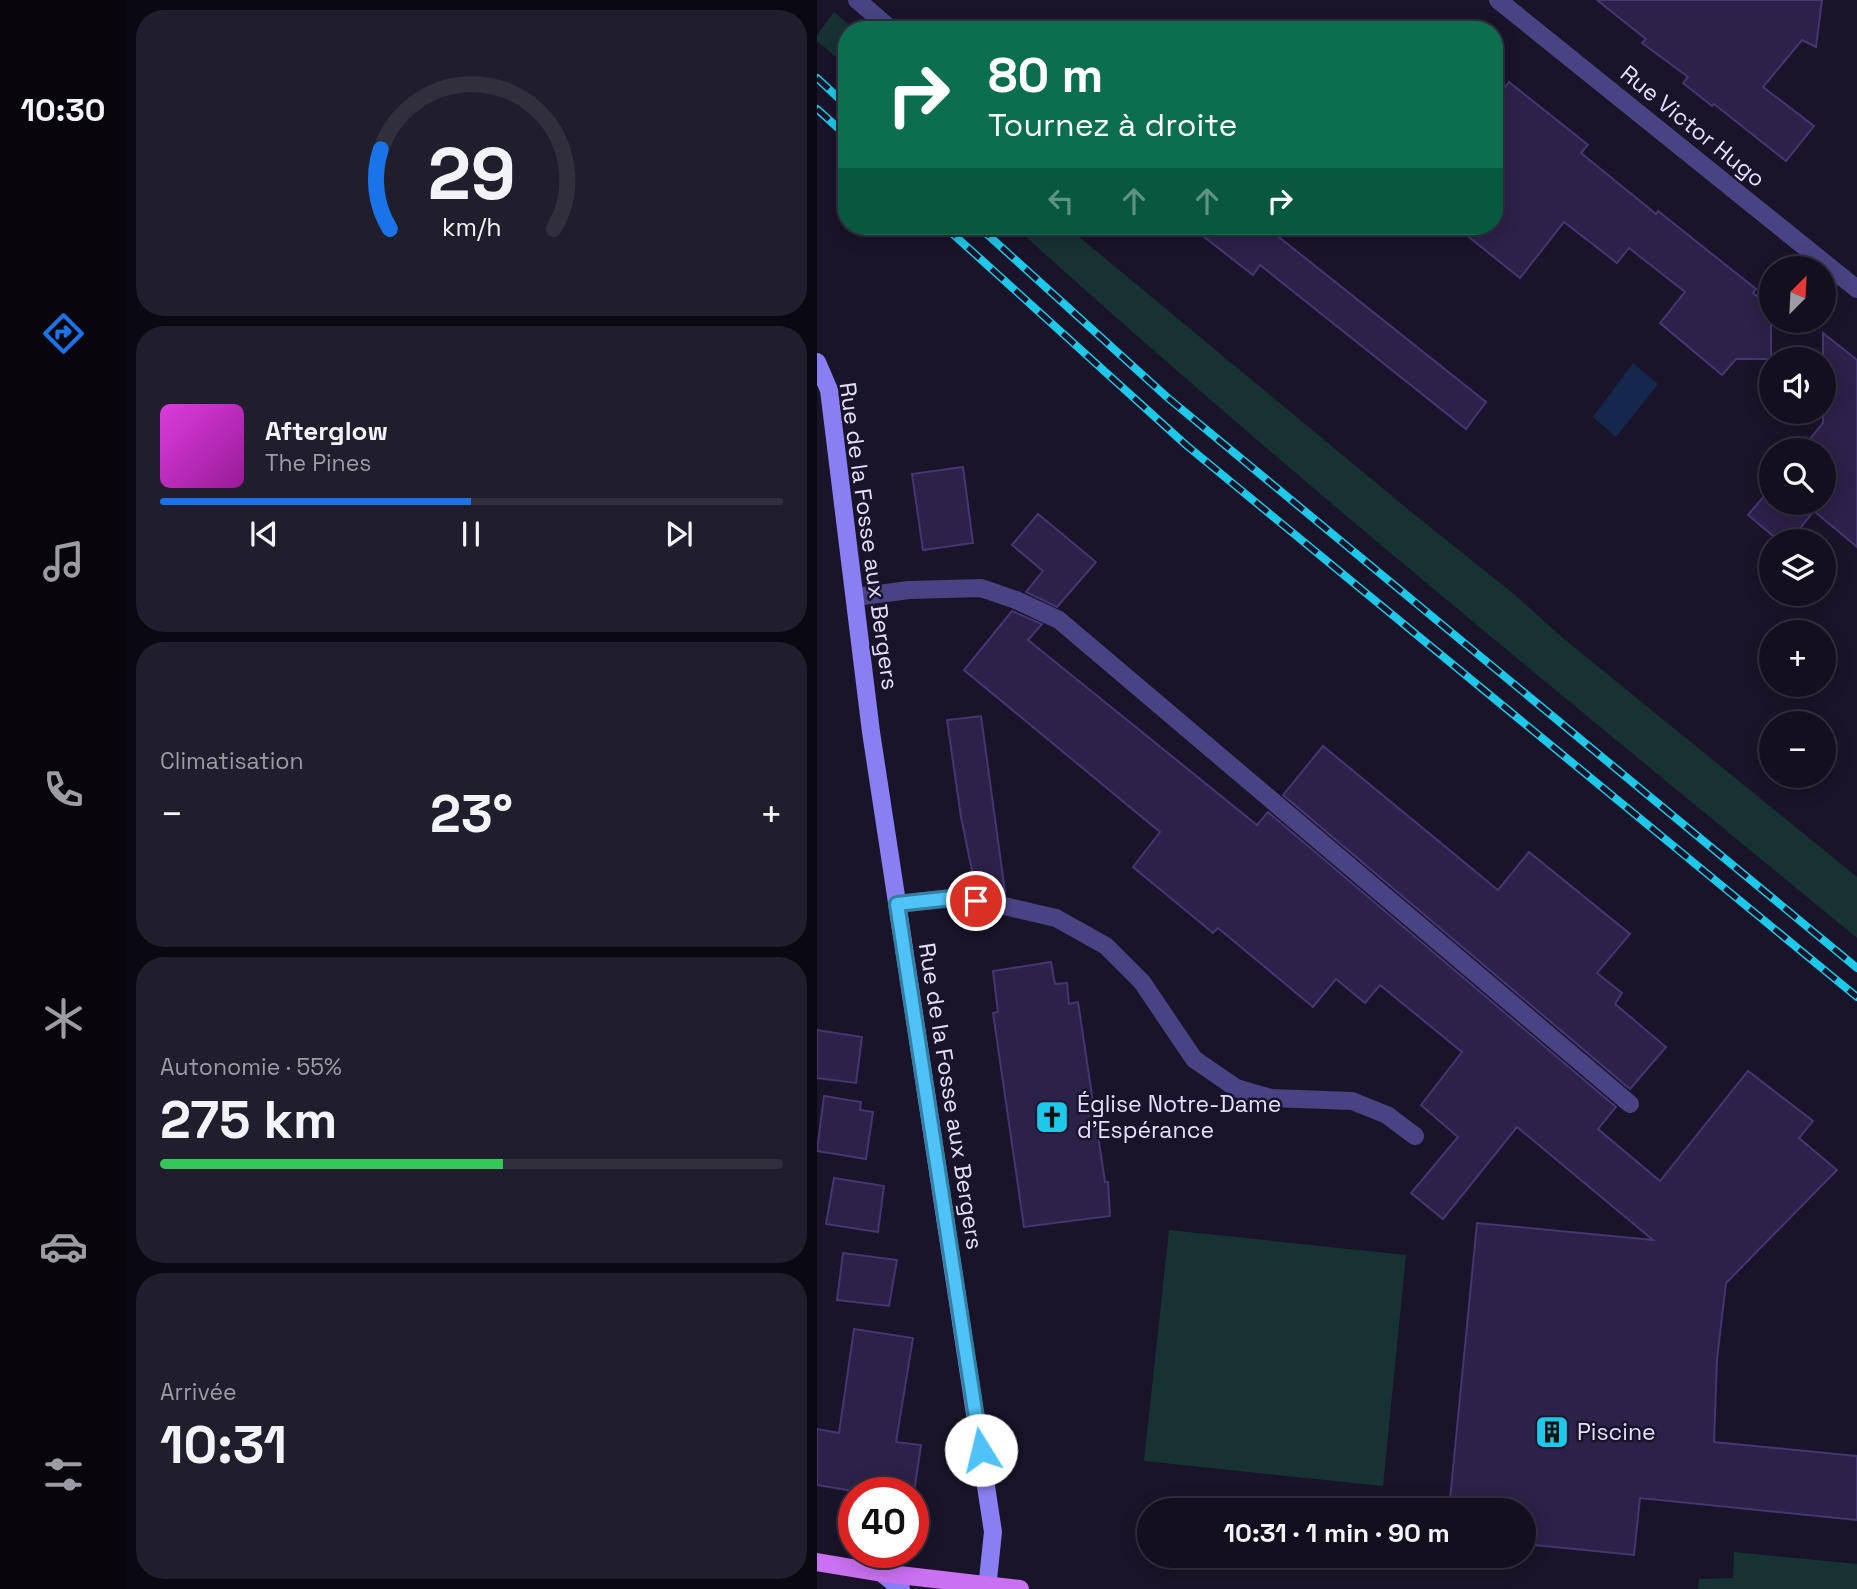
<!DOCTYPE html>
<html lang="fr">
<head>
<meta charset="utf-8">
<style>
	body { margin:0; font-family:"Space Grotesk",sans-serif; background:#201d2c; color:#f1f3f6; height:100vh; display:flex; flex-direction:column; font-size:26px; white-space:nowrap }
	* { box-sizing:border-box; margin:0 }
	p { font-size:23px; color:#9d9ca4 }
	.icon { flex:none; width:38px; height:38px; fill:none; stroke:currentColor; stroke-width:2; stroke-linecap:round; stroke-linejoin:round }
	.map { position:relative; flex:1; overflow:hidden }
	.side { display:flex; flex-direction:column; gap:10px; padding:10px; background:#0a0811; width:691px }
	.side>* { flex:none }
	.guide { position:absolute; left:21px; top:21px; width:665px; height:214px; border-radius:28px; box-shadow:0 4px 18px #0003,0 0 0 2px #322f3d; background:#0b6e4f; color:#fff; overflow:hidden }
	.needle { width:46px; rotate:24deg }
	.buttons { position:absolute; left:942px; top:256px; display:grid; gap:14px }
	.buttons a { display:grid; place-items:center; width:77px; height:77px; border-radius:50%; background:#130f1f; box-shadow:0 4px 18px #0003,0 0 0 2px #322f3d; font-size:35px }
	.speed { position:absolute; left:21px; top:1477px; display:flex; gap:14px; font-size:35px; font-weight:700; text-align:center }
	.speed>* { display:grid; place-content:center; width:91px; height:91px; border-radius:50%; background:#130f1f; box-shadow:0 4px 18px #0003,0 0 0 2px #322f3d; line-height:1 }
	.speed .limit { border:10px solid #d22; background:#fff; color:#111 }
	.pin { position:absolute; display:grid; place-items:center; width:60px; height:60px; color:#fff; margin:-30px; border:4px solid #fff; border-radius:50%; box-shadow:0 2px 7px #0007 }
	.me { position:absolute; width:77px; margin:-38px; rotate:351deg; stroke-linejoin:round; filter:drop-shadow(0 0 5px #0008) }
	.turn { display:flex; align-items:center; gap:24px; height:147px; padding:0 35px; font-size:32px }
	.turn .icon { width:91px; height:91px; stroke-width:2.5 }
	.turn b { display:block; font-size:49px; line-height:60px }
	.lanes { display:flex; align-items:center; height:66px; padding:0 35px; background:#0003; justify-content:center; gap:35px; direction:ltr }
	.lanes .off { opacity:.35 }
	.big { font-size:52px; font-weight:700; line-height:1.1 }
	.side .widget { flex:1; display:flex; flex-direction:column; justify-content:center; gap:10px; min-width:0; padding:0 24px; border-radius:28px; background:#201d2c }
	.side .dial { align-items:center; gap:0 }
	.dial svg { height:182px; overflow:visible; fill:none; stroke:#322f3d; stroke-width:7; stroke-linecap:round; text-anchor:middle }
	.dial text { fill:#f1f3f6; stroke:none }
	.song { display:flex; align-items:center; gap:21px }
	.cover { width:84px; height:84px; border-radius:10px; background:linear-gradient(135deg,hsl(300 70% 55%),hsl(300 70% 35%)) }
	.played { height:7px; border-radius:4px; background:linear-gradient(90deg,#1a73e8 50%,#322f3d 50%) }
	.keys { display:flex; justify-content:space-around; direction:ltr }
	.heat { display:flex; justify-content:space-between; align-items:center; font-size:38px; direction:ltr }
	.charge { height:10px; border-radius:5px; background:linear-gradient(90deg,#34c759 55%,#322f3d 0) }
	.trip { position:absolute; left:320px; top:1498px; width:399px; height:70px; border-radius:35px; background:#130f1f; box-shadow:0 4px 18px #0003,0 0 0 2px #322f3d; font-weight:700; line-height:70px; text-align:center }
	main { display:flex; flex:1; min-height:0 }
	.dock { display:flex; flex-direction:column; width:126px; justify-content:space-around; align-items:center; background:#08060c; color:#9d9ca4 }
	.dock .icon { width:49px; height:49px }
	.dock .selected { color:#1a73e8 }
	.dock b { font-size:32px; color:#f1f3f6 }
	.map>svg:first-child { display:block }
</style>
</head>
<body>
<main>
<nav class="dock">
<b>10:30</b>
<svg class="icon selected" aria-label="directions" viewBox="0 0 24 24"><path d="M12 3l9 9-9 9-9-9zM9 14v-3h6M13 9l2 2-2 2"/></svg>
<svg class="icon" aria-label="music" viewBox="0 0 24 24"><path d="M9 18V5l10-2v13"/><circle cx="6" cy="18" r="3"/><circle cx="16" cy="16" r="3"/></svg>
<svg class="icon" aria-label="phone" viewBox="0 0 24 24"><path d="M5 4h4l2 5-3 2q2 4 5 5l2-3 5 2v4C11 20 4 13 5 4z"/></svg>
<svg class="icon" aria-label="climate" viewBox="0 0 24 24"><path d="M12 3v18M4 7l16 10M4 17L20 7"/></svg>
<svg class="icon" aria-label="car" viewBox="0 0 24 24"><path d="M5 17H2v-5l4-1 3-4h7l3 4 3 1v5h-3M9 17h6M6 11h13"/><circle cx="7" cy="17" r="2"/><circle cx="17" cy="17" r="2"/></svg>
<svg class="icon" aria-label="filters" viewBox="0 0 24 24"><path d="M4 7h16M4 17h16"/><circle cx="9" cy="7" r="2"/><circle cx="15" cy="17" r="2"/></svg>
</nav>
<section class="side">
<div class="widget dial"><svg viewBox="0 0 100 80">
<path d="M14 69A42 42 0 1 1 86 69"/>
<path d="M14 69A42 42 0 0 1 10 34" stroke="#1a73e8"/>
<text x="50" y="56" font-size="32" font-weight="700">29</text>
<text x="50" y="72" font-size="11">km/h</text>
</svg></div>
<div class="widget">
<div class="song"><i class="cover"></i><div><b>Afterglow</b><p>The Pines</p></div></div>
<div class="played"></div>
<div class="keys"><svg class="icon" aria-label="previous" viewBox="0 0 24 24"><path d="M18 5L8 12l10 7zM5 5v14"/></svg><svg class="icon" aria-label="pause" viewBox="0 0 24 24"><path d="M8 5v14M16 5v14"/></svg><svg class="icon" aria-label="next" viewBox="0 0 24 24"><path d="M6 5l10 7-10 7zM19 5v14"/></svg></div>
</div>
<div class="widget"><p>Climatisation</p>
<div class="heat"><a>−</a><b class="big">23°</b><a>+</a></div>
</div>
<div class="widget"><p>Autonomie · 55%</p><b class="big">275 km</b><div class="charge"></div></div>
<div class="widget"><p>Arrivée</p><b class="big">10:31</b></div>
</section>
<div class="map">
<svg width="1040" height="1589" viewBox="0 0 1040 1589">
	<rect width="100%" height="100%" fill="#191429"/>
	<g fill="#173233">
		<polygon points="17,12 38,30 30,30 30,66 0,41 0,35"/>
		<path d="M197,226H249L593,511L698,595L747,639L1040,877V938C756,704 469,473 197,226Z"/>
		<polygon points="352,1230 589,1255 566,1486 327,1461"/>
		<polygon points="917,1552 1040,1564 1040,1589 881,1589 882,1579 916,1578"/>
	</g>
	<polygon fill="#15274c" points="816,363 841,384 799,437 776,417"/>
	<g fill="#2c2148" stroke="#453672" stroke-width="2">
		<polygon points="780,0 1005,0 999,47 985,40 946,87 997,126 969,161 897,104 895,106 866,83 871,77 825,43 829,39"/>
		<polygon points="692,82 771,145 764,153 839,214 841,211 939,289 936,293 954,307 954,359 919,359 905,375 843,323 868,292 812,248 800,263 747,222 703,278 638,226 677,226 677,101"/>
		<polygon points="373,226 448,226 669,402 649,429 443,265 436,275"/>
		<polygon points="1006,333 1040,360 1040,547 997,511 973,541 962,541 931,515 954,488 954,502 1006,502 1006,450 984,450 1006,423"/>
		<polygon points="146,467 156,543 106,550 95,474"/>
		<polygon points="221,514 279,562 240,607 209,592 226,571 195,545"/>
		<polygon points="195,611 225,624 211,640 440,825 451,812 799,1107 781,1129 843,1181 931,1071 996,1121 982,1138 1020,1170 909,1283 900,1359 897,1442 1040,1456 1040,1520 823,1498 817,1555 707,1544 707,1510 632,1510 660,1223 836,1240 700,1127 626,1219 594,1193 641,1137 604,1105 645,1052 563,985 548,1003 519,979 496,1007 401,928 396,933 316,867 343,832 147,670"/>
		<polygon points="164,716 188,892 181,893 159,890 144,817 130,720"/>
		<polygon points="506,746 681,890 712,852 813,934 780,973 805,993 798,1004 849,1047 813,1089 466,795"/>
		<polygon points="234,962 238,984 250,983 252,1004 261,1002 288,1182 291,1182 293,1216 207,1227 176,1013 181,1012 176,971"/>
		<polygon points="0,1030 45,1037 39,1083 0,1078"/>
		<polygon points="7,1096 44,1102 43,1110 56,1112 49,1159 0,1151"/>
		<polygon points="17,1178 67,1186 61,1232 9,1224"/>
		<polygon points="26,1253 80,1260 72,1306 20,1300"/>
		<polygon points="37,1329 96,1338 79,1442 104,1445 97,1493 48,1493 0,1485 0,1429 22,1433"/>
	</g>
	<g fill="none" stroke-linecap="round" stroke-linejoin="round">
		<g stroke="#4a4383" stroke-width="18">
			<polyline points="40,0 75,30"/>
			<polyline points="38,597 92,590 164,588 199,600 242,620 813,1104"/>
			<polyline points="80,904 135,898 183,905 239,918 289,946 325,982 377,1059 419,1088 454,1098 535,1101 570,1115 598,1136"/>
		</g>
		<polyline stroke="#4a4383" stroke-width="18" points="681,0 1040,289"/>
		<g stroke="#897ff2" stroke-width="18">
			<polyline points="0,362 12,390 54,732 176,1532 170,1589"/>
			<polyline points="65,1573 84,1589"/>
		</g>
		<polyline stroke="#c971f1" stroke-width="18" points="0,1562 65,1573 203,1589"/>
		<g stroke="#1ec8e9" stroke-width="8">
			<g id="rail">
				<polyline points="0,78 30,106"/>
				<polyline points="0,109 30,136"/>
				<polyline points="127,226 369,445 1040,997"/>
				<polyline points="161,226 351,398 1040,968"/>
			</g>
		</g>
		<use href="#rail" stroke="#191429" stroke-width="5" stroke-dasharray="16" stroke-linecap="butt"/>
	</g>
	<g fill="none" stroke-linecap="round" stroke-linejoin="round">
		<g stroke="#337fa1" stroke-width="18">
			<polyline id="route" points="159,901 135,898 80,904 164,1450"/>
		</g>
		<use href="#route" stroke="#4fc3f7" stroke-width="12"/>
	</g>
	<defs>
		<g id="church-square" transform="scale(1.75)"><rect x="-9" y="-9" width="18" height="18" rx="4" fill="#1ec8e9" stroke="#191429"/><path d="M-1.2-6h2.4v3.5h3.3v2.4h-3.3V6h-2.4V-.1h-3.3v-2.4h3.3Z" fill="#111"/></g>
		<g id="building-square" transform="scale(1.75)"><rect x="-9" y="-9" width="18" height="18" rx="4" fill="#1ec8e9" stroke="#191429"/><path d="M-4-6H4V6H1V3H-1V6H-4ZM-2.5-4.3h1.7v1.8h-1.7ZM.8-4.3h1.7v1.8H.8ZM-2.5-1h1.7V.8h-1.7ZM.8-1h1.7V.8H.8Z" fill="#111"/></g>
	</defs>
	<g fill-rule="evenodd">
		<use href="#church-square" x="235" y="1117"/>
		<use href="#building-square" x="735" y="1432"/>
	</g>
	<g text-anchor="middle" stroke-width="5" stroke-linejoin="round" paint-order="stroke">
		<g font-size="23" fill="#e4dffc" stroke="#191429">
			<text transform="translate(876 126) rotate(39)" y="8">Rue Victor Hugo</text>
			<text transform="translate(52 536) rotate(82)" y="8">Rue de la Fosse aux Bergers</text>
			<text transform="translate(134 1096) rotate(81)" y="8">Rue de la Fosse aux Bergers</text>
		</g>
		<g font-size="23" fill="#e4dffc" stroke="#191429" text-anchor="start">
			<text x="260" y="1112">Église Notre-Dame<tspan x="260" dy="26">d'Espérance</tspan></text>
			<text x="760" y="1440">Piscine</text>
		</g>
	</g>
</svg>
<div class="buttons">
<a><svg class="needle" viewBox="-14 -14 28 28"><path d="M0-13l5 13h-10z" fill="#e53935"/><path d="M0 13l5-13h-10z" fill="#9d9ca4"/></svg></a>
<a><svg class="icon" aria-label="sound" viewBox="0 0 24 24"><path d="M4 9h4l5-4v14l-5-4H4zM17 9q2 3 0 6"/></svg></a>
<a><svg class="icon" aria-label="search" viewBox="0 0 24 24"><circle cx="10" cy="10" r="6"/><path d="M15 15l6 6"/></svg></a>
<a><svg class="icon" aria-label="layers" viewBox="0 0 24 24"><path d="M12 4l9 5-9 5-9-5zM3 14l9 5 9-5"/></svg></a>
<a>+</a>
<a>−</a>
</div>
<div class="speed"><div class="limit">40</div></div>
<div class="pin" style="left:159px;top:901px;background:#d93025"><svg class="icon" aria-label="arrive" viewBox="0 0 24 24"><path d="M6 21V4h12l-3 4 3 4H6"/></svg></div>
<svg class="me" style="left:164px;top:1450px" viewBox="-20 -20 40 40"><circle r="19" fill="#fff"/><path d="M0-13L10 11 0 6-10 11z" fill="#4fc3f7"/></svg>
<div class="trip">10:31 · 1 min · 90 m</div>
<div class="guide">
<div class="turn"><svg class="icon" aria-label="right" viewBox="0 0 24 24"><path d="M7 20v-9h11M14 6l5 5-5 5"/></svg><div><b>80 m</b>Tournez à droite</div></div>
<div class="lanes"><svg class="icon off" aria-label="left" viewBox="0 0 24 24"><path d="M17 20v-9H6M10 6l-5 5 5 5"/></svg><svg class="icon off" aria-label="ahead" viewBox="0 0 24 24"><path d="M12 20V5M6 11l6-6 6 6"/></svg><svg class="icon off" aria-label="ahead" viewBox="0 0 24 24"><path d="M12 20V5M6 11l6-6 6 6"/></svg><svg class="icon" aria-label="right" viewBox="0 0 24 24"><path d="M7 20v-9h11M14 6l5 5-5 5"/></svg></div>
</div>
</div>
</main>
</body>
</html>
